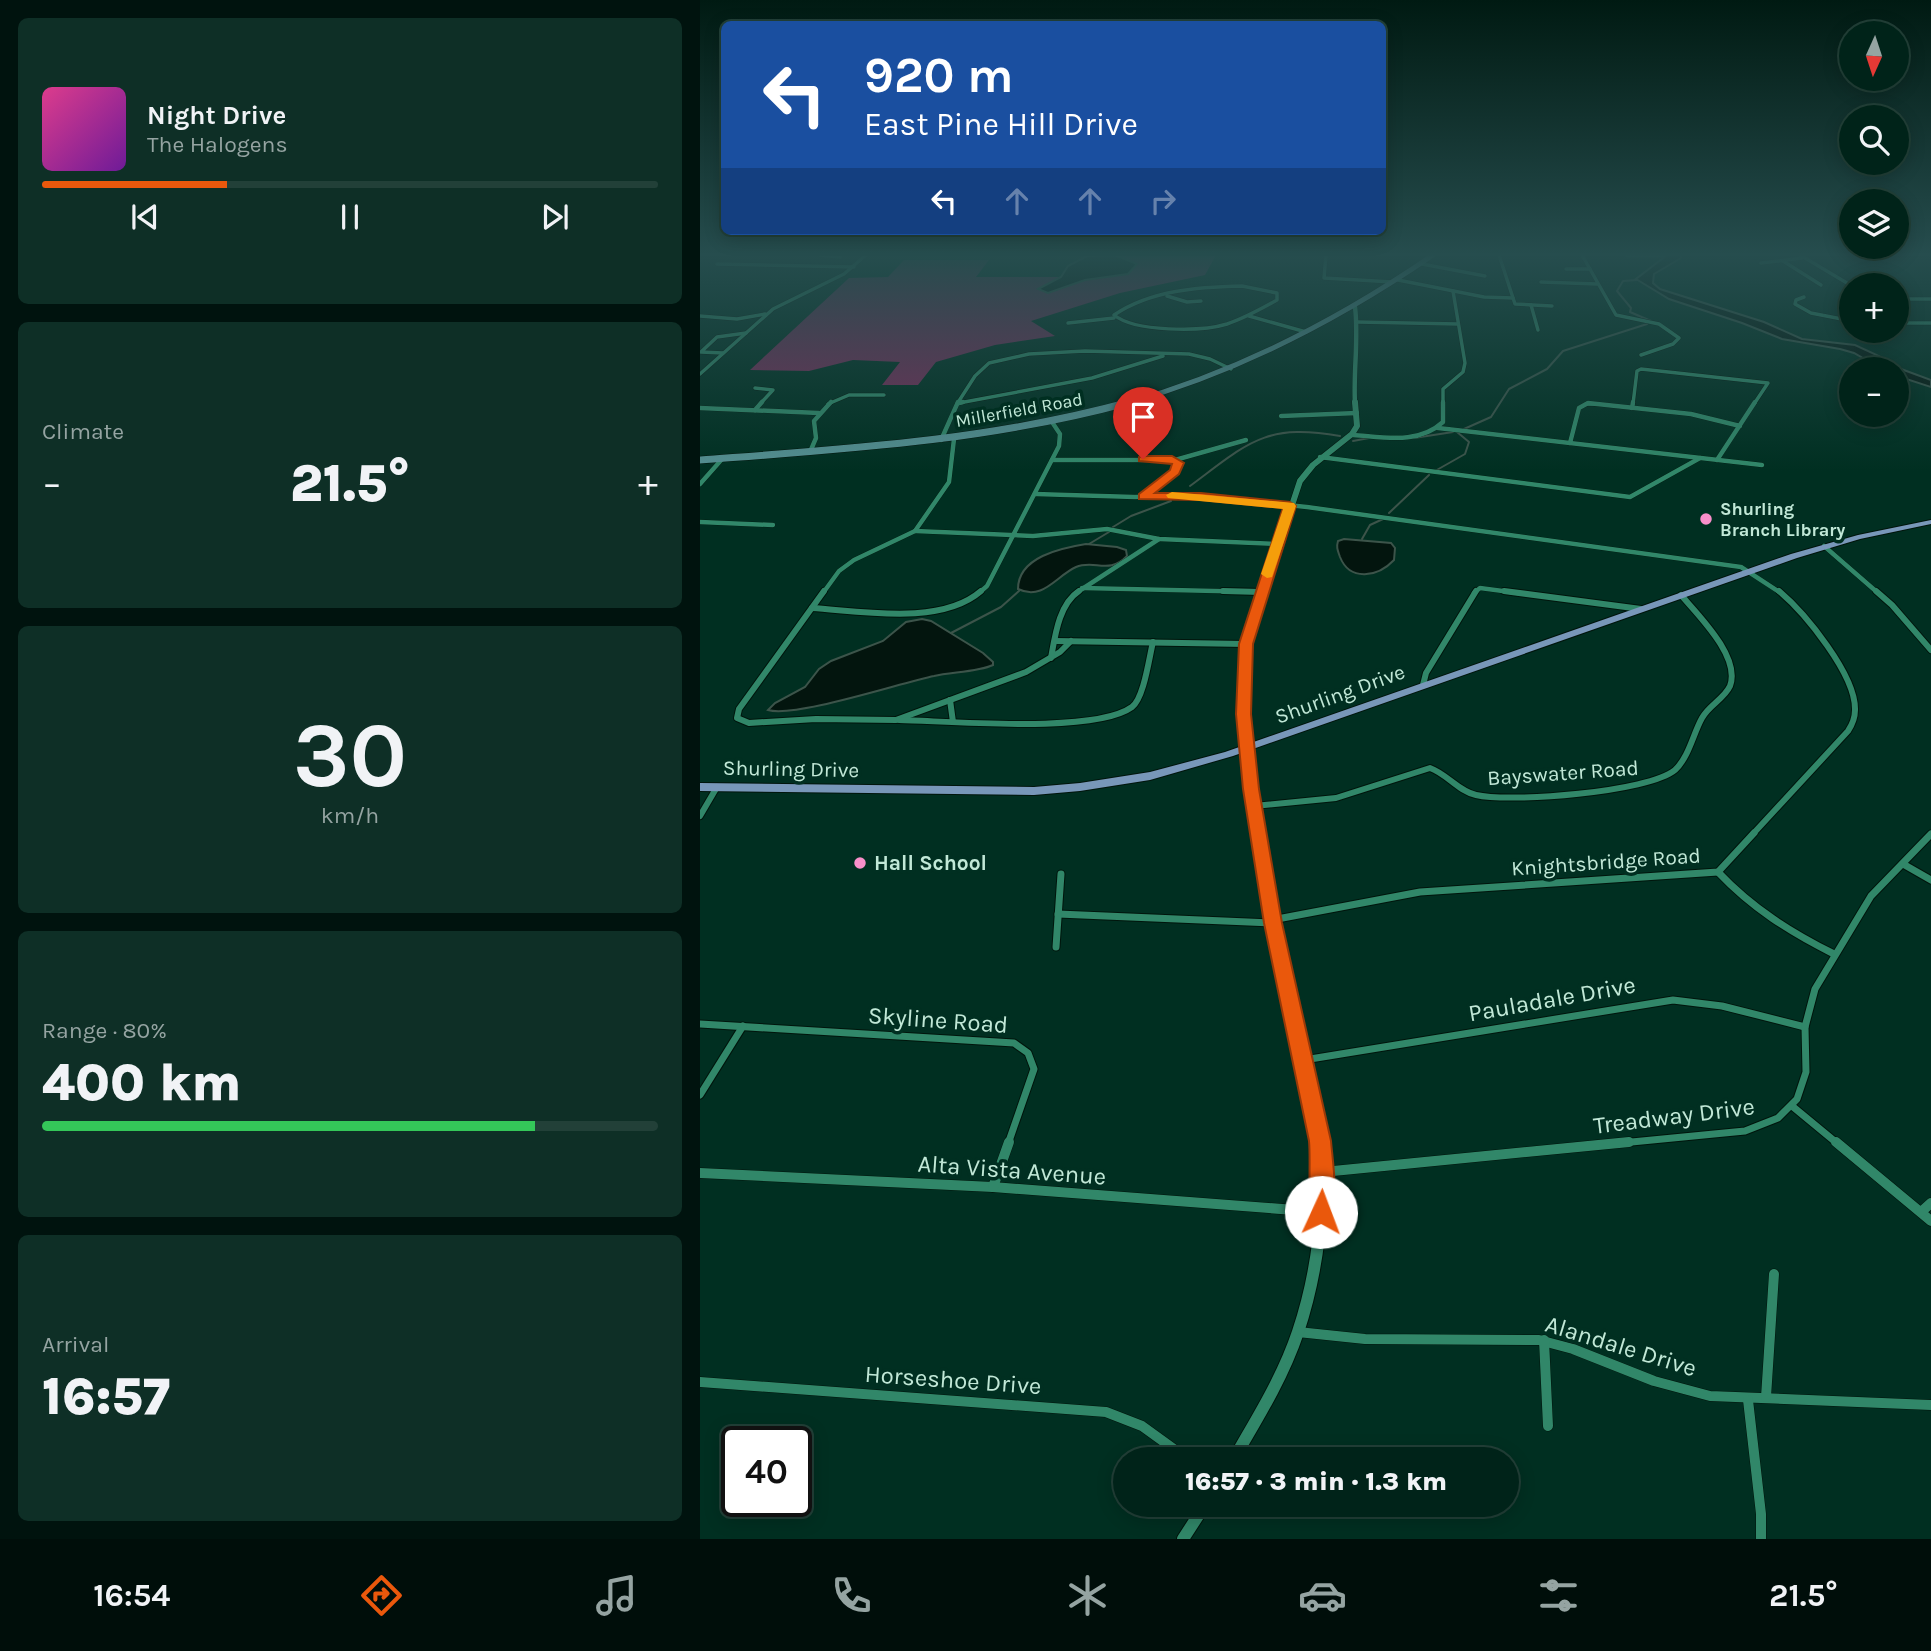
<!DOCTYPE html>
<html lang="en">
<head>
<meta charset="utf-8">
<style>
	body { margin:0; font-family:Karla,sans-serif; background:#0e2f26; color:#f1f3f6; height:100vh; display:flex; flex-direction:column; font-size:26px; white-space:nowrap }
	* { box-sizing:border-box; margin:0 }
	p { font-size:23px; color:#95a4a2 }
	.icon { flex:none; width:38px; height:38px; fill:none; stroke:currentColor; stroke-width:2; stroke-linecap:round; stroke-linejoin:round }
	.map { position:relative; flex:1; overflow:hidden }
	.sheet { display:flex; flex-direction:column; gap:18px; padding:18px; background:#00130e; width:700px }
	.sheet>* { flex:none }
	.top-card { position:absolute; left:21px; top:21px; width:665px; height:214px; border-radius:10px; box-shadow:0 4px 18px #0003,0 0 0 2px #224038; background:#1a4fa0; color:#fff; overflow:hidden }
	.needle { width:46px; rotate:183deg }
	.buttons { position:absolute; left:1139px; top:21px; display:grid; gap:14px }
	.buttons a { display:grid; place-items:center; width:70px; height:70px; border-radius:50%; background:#002319; box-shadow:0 4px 18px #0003,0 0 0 2px #224038; font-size:35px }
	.speed { position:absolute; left:21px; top:1426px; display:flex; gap:14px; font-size:35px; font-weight:700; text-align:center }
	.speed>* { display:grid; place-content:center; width:91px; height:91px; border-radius:50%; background:#002319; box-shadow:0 4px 18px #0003,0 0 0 2px #224038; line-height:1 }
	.speed .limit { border:4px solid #111; border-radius:10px; background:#fff; color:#111 }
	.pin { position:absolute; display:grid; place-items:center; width:60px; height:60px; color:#fff; margin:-72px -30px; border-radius:50% 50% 50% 0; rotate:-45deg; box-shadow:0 0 7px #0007 }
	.pin .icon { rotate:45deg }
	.me { position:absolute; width:77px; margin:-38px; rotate:2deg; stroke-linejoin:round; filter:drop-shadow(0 0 5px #0008) }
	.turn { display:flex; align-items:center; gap:24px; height:147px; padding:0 28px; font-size:32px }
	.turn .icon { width:91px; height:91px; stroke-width:2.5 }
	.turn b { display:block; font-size:49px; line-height:60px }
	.lanes { display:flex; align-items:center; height:66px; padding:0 28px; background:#0003; justify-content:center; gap:35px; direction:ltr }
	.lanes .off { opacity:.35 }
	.big { font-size:52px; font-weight:800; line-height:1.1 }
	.sheet .widget { flex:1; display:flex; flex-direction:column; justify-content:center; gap:10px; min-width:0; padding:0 24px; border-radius:10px; background:#0e2f26 }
	.sheet .dial { align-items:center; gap:0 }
	.dial b { font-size:91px; line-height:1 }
	.song { display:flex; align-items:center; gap:21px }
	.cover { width:84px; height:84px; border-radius:10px; background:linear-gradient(135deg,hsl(330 70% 55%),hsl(280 70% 35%)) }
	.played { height:7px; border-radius:4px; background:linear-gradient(90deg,#ea580c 30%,#224038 30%) }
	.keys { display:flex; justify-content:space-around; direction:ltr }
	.heat { display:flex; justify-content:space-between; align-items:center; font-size:38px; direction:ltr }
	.charge { height:10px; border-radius:5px; background:linear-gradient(90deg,#34c759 80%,#224038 0) }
	.trip { position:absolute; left:413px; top:1447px; width:406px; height:70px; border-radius:35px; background:#002319; box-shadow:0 4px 18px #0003,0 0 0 2px #224038; font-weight:800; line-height:70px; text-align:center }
	.menu { display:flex; height:112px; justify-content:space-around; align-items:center; background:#000e0a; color:#95a4a2 }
	.menu .icon { width:49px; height:49px }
	.menu .selected { color:#ea580c }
	.menu b { font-size:32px; color:#f1f3f6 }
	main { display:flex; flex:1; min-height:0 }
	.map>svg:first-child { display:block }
</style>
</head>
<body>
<main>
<section class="sheet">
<div class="widget">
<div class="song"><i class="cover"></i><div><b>Night Drive</b><p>The Halogens</p></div></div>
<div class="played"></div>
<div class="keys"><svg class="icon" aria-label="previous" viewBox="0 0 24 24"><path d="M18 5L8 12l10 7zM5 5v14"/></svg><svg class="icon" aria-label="pause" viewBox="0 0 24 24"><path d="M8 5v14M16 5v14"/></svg><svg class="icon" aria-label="next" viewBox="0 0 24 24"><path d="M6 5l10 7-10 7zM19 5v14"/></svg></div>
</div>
<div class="widget"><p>Climate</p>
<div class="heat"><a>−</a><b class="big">21.5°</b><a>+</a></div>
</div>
<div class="widget dial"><b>30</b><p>km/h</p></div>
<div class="widget"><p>Range · 80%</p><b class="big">400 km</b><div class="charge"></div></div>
<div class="widget"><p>Arrival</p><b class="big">16:57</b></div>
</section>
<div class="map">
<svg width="1231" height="1539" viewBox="0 0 1231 1539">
	<rect width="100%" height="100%" fill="#002f21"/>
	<polygon fill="#782d59" points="415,255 516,255 505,275 420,293 331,321 355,336 295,345 236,362 218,385 182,385 200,362 153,360 109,371 50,370 149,278 188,277 204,260 289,260 276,277 362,277 338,289 355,291 385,280 427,274 430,261"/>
	<g fill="#03150e" stroke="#3c544a" stroke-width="2">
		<polygon points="415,255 437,264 428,274 385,280 348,293 338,289 361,277 368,266 387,256"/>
		<polygon points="967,255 981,255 981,258 954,274 953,283 960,289 1064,322 1102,339 1155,345 1179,356 1193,366 1231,380 1231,387 1197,376 1197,369 1182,369 1154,353 1140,349 1082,339 1042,323 969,299 936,279"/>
		<path d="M644,539L691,543L695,548L694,560C678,577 650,582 640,557C638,551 636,548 638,541Z"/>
		<path d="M386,544L417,547L426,550L427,556C409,575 394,559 376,567C356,576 343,601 318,589C318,557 361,548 386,544Z"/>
		<path d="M222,619L231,621L283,653L293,662V665C278,672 251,672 234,676C200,683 95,718 68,710L75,703L105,687L119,669L131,661L183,641L206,622Z"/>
	</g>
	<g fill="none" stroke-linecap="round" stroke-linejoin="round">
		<g stroke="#3c544a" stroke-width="2">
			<polyline points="937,280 923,281 917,291 931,308 930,312 951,321"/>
			<polyline points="764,429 791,417 809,389 847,369 863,351 947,324"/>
			<polyline points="714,438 753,432"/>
			<polyline points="653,441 669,438"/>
			<polyline points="735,471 765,454 769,442 757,432"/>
			<path d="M490,486C548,443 564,423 640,436"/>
			<polyline points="689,513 729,475"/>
			<polyline points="413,527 431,516 471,501"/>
			<polyline points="662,539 670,525 683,519"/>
			<polyline points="389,544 409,532"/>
			<polyline points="251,633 301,607 320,590"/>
		</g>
		<g stroke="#00150c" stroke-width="4.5">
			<g id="minor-far4">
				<polyline points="120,255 140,257"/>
				<polyline points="626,255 624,278 693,282"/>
				<polyline points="799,255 815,304 852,306"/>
				<polyline points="882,255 916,315 959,324 979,338 973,344 941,355"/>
				<polyline points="1100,255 1152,286"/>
				<polyline points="1083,261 1121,285"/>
				<polyline points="1061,263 1102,258"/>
				<polyline points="17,264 154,267"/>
				<polyline points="722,264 785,276"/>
				<polyline points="866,269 890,269"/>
				<polyline points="698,280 784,297 813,298"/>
				<polyline points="841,282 897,284"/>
				<path d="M542,286L577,293V300C561,309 545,318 527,324C501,332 435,332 414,315C451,290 499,287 542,286Z"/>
				<polyline points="467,296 487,302 501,301"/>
				<polyline points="1104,297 1096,300 1095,304 1111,313 1152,321"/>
				<polyline points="1197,299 1231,299"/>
				<polyline points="831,305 838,330"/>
				<polyline points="0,316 37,319 65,314"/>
				<polyline points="549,316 606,332"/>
				<polyline points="657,322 758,324"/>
				<polyline points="368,323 414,318"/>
				<polyline points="1197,323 1231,323"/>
				<polyline points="23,353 1,352 17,337 46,333"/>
				<polyline points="0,374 73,309 144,274 166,255"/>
				<polyline points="55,388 73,390 60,404"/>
				<polyline points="259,403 392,378 463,356"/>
				<polyline points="128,404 149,395 184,395"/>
				<polyline points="257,404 275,376 289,363 329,354 385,351 489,354 510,359 531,369"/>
				<polyline points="743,404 743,389 763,372 765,363 753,291"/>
				<polyline points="886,404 897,404"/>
				<polyline points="933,404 937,371 941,369 1068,383 1054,404"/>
			</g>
		</g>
		<g stroke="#00150c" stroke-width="5">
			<g id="minor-far3">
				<polyline points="259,403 263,402"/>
				<polyline points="0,408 119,413"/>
				<polyline points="932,408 933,402"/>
				<polyline points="55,410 62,402"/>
				<polyline points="581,416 657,413"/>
				<polyline points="738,428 1062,465"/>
				<path d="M653,435C684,437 718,445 743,422V402"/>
				<polyline points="241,440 258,402"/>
				<polyline points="870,443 879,408 888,403 991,414 1040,426"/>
				<polyline points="110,452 116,438 114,421 131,402"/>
				<polyline points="620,457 930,497 1000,458"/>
				<polyline points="352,460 475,460 478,463 475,472 443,497"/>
				<polyline points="475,460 546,440"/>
				<polyline points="1017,460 1055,402"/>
				<polyline points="0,484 23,458"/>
				<polyline points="335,494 435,497 486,495 607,507 1041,567 1081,593"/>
				<polyline points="0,522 73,525"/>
				<polyline points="215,531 333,536 407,529 459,539 577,544"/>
				<polyline points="1124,546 1178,593"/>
				<polyline points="382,588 561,592"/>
				<polyline points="123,593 139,571 154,560 215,531 249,482 254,439"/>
				<polyline points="279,593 287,586 359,446 360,434 352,422"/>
				<polyline points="376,593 459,539"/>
				<polyline points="774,593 780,588 818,593"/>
			</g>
		</g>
		<g stroke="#00150c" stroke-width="8">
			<g id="minor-far2">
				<polyline points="124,591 39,709 37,718 49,723 116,719 196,720 326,672 360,652 371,641"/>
				<polyline points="523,591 561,592"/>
				<polyline points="804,591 941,609"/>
				<polyline points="1176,591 1192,605 1231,650"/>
				<path d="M112,608C161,611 241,626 281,591"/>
				<polyline points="355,641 546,644"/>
				<path d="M351,658C355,636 359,604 379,591"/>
				<polyline points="723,685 726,673 776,591"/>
				<polyline points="250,700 253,722"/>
				<path d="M199,720C249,721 395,734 432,707C444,698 449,658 453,642"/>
				<path d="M554,806L636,798L730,768C747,774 758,791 776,795C810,803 949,792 975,770C989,757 993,734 1002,718C1009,705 1024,699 1030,686C1041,657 998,615 981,595"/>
				<polyline points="0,816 17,787"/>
				<path d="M1052,835L1148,731C1152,725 1155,718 1155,710C1156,675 1105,613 1079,591"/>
			</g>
		</g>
		<g stroke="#00150c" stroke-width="9">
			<g id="minor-far1">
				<polyline points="1203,864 1231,880"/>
				<path d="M1018,872C1052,908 1090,932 1134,954"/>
				<polyline points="358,914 573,923"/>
				<polyline points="572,920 720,892 1018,872 1054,833"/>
				<polyline points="356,947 361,874"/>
				<polyline points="0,1024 314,1043 328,1053 334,1069 308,1144"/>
				<polyline points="604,1060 973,1000 1022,1006 1105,1027"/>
				<polyline points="0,1095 43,1026"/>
				<polyline points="1092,1106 1138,1144"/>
				<polyline points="911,1144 1045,1131 1078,1118 1097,1099 1106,1072 1105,1027 1115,989 1171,896 1231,834"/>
			</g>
		</g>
		<g stroke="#00150c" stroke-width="11">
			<g id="minor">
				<polyline points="1136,1142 1231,1221"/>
				<polyline points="623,1172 929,1142"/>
				<polyline points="0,1173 293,1187 621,1212"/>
				<polyline points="293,1187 309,1142"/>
				<polyline points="1221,1212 1231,1203"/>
				<polyline points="598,1332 665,1339 839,1340 873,1349 954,1381 1010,1396 1231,1405"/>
				<polyline points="844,1340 848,1426"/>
				<polyline points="0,1382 406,1412 442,1426 489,1460"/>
				<polyline points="1066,1397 1074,1274"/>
				<polyline points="1048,1400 1061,1514 1061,1539"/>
			</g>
		</g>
		<g stroke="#00150c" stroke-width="5">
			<g id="tertiary-far4">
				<polyline points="927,255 964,255"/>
				<path d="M655,307C659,339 653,372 655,404"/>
			</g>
		</g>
		<g stroke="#00150c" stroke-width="7">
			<polyline id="tertiary-far3" points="563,593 600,481 613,465 652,434 657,426 655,402"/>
		</g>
		<g stroke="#00150c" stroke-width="9">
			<polyline id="tertiary-far2" points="558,835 544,714 546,644 564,591"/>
		</g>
		<g stroke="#00150c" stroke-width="11">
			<polyline id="tertiary-far1" points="558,833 573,923 620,1144"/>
		</g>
		<g stroke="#00150c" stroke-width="14">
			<g id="tertiary">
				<path d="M533,1460C557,1419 583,1377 598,1332C618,1272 626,1204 620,1142"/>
				<polyline points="483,1539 505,1505"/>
			</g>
		</g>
		<g stroke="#00150c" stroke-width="6">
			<path id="secondary-far1" d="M424,404C536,373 637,321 733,255"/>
		</g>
		<g stroke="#00150c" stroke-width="8">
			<path id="secondary" d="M0,460C147,449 287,441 430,402"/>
		</g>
		<g stroke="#00150c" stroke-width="2">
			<polygon id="primary" points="1231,520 1231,524 1160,539 1097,558 533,756 450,780 380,791 334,795 0,791 0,783 334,787 380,783 450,772 525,752 1091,554 1158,535"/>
		</g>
		<use href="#minor-far4" stroke="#318769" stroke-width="3.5"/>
		<use href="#minor-far3" stroke="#318769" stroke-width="4.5"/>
		<use href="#minor-far2" stroke="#318769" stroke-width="6"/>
		<use href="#minor-far1" stroke="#318769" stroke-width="7"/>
		<use href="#minor" stroke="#318769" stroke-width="10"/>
		<use href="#tertiary-far4" stroke="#318769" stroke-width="4.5"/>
		<use href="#tertiary-far3" stroke="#318769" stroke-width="6"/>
		<use href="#tertiary-far2" stroke="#318769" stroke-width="7"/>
		<use href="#tertiary-far1" stroke="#318769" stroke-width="10"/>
		<use href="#tertiary" stroke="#318769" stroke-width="12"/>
		<use href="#secondary-far1" stroke="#548f91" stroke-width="5"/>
		<use href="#secondary" stroke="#548f91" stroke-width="7"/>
		<use href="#primary" fill="#7897b9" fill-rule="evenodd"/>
	</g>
	<linearGradient id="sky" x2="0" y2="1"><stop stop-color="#001a12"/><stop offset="0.54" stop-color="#264d4e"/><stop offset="1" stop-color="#264d4e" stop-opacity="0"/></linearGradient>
	<rect width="1231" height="471" fill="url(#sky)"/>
	<path fill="#ea580c" stroke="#983908" stroke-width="2" d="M443,456H472L484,463L479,474L455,493H501L590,502L596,506L553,644L551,714L559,789L582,923L631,1141C633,1165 639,1197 629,1220L621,1223L613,1220C607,1207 611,1160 609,1141L564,923L543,789L536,714L539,644L583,508L501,500L439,499V494L470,470L472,464L439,461V457Z"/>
	<polygon fill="#f59e0b" points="472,492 594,503 596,506 572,577 567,578 561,574 583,509 468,498 466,495"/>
	<g fill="#f98fca" stroke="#002f21" stroke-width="2.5">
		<circle cx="1006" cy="519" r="7"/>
		<circle cx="160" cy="863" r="7"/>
	</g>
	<g text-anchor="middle" stroke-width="7" stroke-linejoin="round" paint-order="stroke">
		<g font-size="18" fill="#c1e8d7" stroke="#002f21">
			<text transform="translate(319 410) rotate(-10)" y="6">Millerfield Road</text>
		</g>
		<g font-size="18" font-weight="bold" fill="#c1e8d7" stroke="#002f21" text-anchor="start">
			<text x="1020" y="515">Shurling<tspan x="1020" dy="21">Branch Library</tspan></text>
		</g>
		<g font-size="21" fill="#c1e8d7" stroke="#002f21">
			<text transform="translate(640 694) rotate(-20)" y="7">Shurling Drive</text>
			<text transform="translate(91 769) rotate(1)" y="7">Shurling Drive</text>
			<text transform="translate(863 773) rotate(-4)" y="7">Bayswater Road</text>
			<text transform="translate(906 862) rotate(-4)" y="7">Knightsbridge Road</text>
		</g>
		<g font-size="21" font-weight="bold" fill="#c1e8d7" stroke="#002f21" text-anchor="start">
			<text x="174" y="870">Hall School</text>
		</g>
		<g font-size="24" fill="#c1e8d7" stroke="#002f21">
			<text transform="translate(852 999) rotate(-10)" y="8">Pauladale Drive</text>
			<text transform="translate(238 1020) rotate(4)" y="8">Skyline Road</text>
			<text transform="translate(974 1116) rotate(-7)" y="8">Treadway Drive</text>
			<text transform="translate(312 1170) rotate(4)" y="8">Alta Vista Avenue</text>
			<text transform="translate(921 1346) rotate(17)" y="8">Alandale Drive</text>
			<text transform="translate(253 1380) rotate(4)" y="8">Horseshoe Drive</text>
		</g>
	</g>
</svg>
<div class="buttons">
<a><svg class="needle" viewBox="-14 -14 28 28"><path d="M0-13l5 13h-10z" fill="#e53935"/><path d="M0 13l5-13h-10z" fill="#95a4a2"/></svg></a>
<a><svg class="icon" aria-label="search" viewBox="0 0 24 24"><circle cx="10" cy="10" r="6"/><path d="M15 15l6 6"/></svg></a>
<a><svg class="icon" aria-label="layers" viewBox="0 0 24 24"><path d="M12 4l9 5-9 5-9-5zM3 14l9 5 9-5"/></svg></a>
<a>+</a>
<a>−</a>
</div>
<div class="speed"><div class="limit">40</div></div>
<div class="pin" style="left:443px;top:459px;background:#d93025"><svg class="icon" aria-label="arrive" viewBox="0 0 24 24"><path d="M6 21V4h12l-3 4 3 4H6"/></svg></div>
<svg class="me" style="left:621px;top:1212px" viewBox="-20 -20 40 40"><circle r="19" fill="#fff"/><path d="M0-13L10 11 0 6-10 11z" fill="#ea580c"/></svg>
<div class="trip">16:57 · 3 min · 1.3 km</div>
<div class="top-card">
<div class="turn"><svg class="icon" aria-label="left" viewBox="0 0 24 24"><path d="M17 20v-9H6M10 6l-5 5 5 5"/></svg><div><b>920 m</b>East Pine Hill Drive</div></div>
<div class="lanes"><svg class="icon" aria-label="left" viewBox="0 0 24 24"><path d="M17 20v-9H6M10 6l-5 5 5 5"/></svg><svg class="icon off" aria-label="ahead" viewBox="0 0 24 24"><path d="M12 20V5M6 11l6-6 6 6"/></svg><svg class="icon off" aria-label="ahead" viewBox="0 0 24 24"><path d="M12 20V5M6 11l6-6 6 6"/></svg><svg class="icon off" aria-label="right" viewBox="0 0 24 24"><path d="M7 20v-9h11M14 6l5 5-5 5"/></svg></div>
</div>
</div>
</main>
<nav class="menu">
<b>16:54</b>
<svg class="icon selected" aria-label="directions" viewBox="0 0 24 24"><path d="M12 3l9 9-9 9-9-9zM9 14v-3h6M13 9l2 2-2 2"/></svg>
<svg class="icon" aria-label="music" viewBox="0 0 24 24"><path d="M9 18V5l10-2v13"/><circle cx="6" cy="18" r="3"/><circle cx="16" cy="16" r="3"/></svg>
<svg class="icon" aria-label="phone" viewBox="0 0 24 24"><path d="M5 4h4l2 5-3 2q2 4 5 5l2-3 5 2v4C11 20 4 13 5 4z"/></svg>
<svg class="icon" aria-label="climate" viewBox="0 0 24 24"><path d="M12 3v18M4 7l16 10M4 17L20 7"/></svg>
<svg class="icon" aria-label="car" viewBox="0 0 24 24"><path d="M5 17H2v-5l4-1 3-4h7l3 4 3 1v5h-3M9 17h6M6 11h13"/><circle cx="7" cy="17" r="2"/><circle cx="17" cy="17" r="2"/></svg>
<svg class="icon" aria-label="filters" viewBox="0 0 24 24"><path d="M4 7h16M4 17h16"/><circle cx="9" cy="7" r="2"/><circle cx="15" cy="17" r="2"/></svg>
<b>21.5°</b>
</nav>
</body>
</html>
